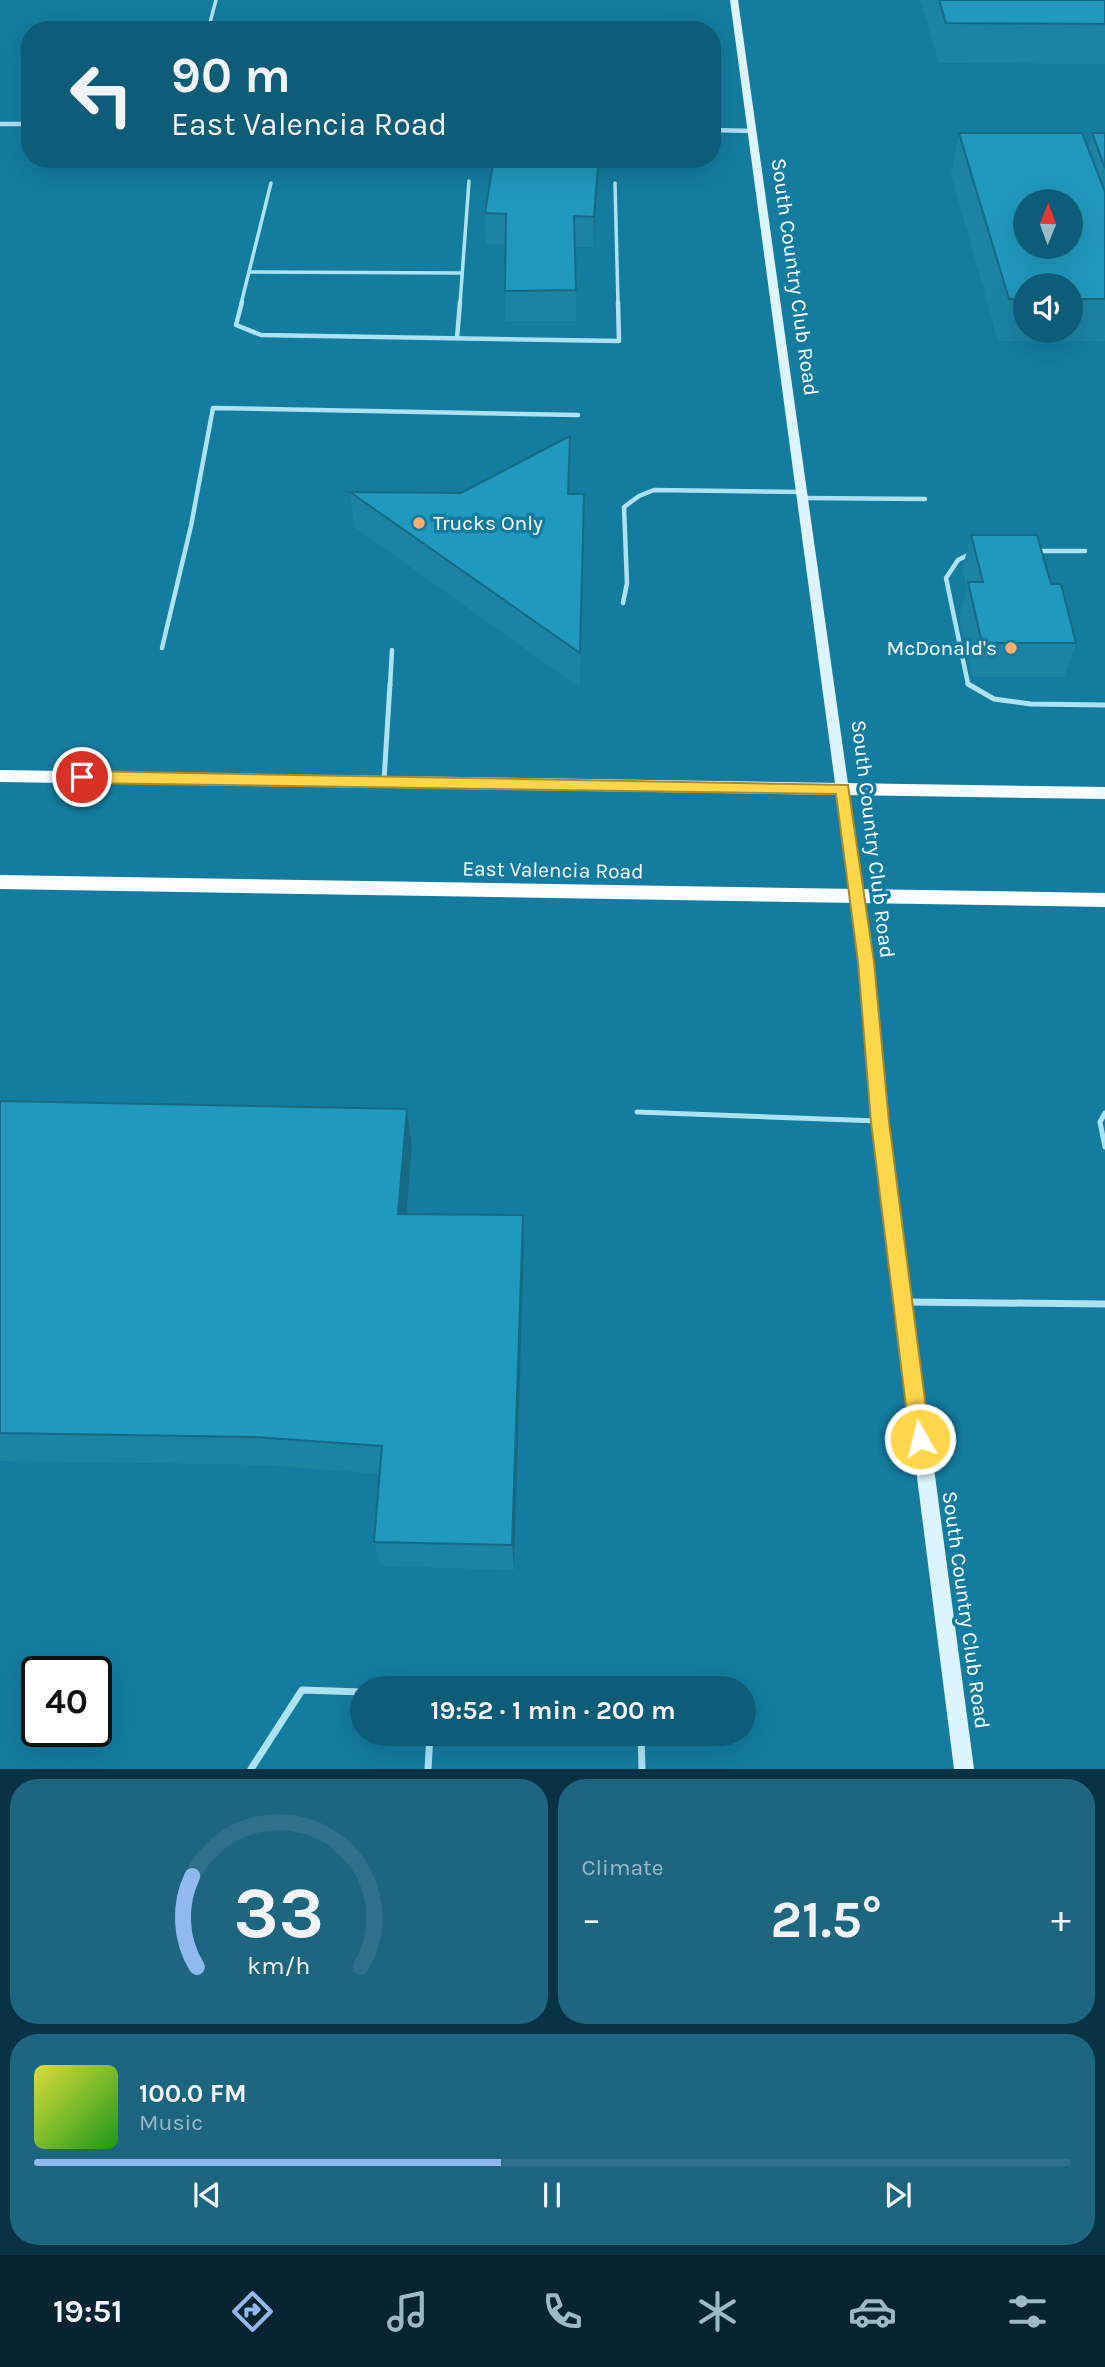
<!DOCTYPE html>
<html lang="en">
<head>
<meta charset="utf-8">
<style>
	body { margin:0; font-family:Karla,sans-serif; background:#1c6680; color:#f1f3f6; height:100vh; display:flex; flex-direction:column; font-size:26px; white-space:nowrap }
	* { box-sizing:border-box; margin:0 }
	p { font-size:23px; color:#9bbac6 }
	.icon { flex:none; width:38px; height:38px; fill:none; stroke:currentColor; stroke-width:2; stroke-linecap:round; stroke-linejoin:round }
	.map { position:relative; height:1769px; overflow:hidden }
	.side { display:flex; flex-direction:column; gap:10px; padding:10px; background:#083342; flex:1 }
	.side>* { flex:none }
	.banner { position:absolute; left:21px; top:21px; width:700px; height:147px; border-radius:28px; box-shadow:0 7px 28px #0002; background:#0e5d78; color:#f1f3f6; overflow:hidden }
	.needle { width:46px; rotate:1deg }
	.fabs { position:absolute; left:1013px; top:189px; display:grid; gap:14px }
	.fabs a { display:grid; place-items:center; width:70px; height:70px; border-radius:50%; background:#0e5d78; box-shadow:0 7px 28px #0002; font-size:35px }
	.speed { position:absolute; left:21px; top:1656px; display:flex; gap:14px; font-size:35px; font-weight:700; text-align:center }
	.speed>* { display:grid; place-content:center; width:91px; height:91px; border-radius:50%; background:#0e5d78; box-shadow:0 7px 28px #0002; line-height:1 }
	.speed .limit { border:4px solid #111; border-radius:10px; background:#fff; color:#111 }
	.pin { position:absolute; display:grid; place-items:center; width:60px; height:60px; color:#fff; margin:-30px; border:4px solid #fff; border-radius:50%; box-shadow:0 2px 7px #0007 }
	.me { position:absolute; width:77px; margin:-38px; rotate:352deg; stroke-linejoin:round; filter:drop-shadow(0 0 5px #0008) }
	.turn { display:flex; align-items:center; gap:24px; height:147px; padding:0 35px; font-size:32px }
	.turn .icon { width:91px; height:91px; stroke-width:2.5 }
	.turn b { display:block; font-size:49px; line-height:60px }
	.big { font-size:52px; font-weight:700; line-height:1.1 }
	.side .tile { flex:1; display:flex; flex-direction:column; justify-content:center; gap:10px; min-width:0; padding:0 24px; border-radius:28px; background:#1c6680 }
	.side .dial { align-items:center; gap:0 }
	.dial svg { height:182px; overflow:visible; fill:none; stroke:#2e728a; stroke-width:7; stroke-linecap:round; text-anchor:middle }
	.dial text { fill:#f1f3f6; stroke:none }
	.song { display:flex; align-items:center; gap:21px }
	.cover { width:84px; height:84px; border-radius:10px; background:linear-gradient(135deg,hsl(60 70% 55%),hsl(120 70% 35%)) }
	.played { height:7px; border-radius:4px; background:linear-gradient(90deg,#90b9f0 45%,#2e728a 45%) }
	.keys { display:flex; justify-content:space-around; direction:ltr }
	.heat { display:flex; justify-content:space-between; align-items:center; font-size:38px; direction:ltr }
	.side .tiles { flex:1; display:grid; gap:10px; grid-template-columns:1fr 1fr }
	.tile:last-child { grid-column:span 2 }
	.trip { position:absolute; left:350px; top:1676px; width:406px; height:70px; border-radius:35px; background:#0e5d78; box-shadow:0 7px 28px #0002; font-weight:700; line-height:70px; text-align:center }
	.tab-bar { display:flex; height:112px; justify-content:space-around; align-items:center; background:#062530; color:#9bbac6 }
	.tab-bar .icon { width:49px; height:49px }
	.tab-bar .on { color:#90b9f0 }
	.tab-bar b { font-size:32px; color:#f1f3f6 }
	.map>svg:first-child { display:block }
</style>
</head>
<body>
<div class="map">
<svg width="1105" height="1769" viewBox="0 0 1105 1769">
	<rect width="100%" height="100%" fill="#137ca0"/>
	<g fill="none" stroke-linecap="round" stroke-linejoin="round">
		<g stroke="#ace3f4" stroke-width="3.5">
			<polyline points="208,30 216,0"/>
			<polyline points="615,183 618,304"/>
			<polyline points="249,272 462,273"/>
			<polyline points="241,304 271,183"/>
			<polyline points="460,304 469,181"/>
		</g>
		<g stroke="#ace3f4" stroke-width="4.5">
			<polyline points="242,302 236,325 261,335 619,341 618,302"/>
			<polyline points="457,338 460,302"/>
			<polyline points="803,498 925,499"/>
			<polyline points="1036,551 1085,551"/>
			<polyline points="970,554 958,560 946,578 968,684 971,686"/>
			<polyline points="623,603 627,583 624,507 639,496 654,490 802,492"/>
			<polyline points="162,648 191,526 213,408 578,415"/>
			<polyline points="390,686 392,650"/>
		</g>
		<g stroke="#ace3f4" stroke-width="5">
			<polyline points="968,684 994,699 1031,704 1105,705"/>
			<polyline points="384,780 390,684"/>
			<polyline points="637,1112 878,1121"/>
			<polyline points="1105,1113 1100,1122 1105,1147"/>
		</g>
		<g stroke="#ace3f4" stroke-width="7">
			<polyline points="905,1302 1105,1304"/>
			<polyline points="641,1734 642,1769"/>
			<polyline points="251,1769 302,1690 362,1692"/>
			<polyline points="428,1769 430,1734"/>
		</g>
		<g stroke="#ace3f4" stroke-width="4.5">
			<polyline points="0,124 30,124"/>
			<polyline points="712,130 752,131"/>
		</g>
		<polygon fill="#dcf4fd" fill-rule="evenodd" points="730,0 738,0 873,962 888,1122 974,1769 954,1769 872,1122 859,962"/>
		<g fill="#f9fdff" fill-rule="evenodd">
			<polygon points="0,770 1105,787 1105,799 0,782"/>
			<polygon points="0,875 1105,893 1105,907 0,889"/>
		</g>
	</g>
	<g fill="#1c83a4" fill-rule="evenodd">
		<polygon points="920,0 1105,0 1105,64 939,63"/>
		<path d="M959,133L1088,148L1092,133H1105V341H998L951,174ZM1026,285H1071V331H1026Z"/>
		<polygon points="598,166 597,196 593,247 575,247 576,321 506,321 506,244 486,244 485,213"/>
		<polygon points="570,436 569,494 584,494 580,688 354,527 350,492 461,493"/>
		<polygon points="971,535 1051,584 1076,643 1064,677 973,677 959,616 967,588 962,570"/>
		<polygon points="0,1101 407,1109 412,1145 407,1214 524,1249 514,1570 381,1566 374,1542 379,1474 265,1465 0,1461"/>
	</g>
	<g fill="#176a86">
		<polygon points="598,166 597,196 593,247 594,217"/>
		<polygon points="407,1109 412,1145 404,1248 398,1214"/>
		<polygon points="523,1215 524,1249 514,1570 512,1545"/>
	</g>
	<g fill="#2198bf" stroke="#176a86" stroke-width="2" fill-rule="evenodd">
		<polygon points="939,0 1105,0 1105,24 946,23"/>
		<path d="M959,133H1082L1105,192V299H1071V285H1026V299H1009ZM1026,201H1071V247H1026Z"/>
		<polygon points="1092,133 1105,133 1105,168"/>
		<polygon points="493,163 598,166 594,217 574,216 576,290 505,291 506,214 485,213"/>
		<polygon points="570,436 568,494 584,494 580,653 350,492 461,493"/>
		<polygon points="971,535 1037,535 1051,584 1061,584 1076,643 982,643 968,582 983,582"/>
		<polygon points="0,1101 407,1109 398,1214 523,1215 512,1545 374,1542 382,1446 253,1437 0,1433"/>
	</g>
	<polygon fill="#ffd54a" stroke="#a68a30" stroke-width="2" points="82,771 848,785 874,962 889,1122 930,1439 927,1446 920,1449 913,1446 910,1439 871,1122 858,962 836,794 82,783 75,777"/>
	<g fill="#ffaa6f" stroke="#137ca0" stroke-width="2.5">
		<circle cx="419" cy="523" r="7"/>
		<circle cx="1011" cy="648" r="7"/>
	</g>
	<g text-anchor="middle" stroke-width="7" stroke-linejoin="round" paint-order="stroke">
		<g font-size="21" fill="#fff" stroke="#137ca0">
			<text transform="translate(795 277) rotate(82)" y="7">South Country Club Road</text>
			<text transform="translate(873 839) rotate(83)" y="7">South Country Club Road</text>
			<text transform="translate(553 870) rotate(1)" y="7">East Valencia Road</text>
			<text transform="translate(966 1610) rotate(82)" y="7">South Country Club Road</text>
		</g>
		<g font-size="21" fill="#fff" stroke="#137ca0" text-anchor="start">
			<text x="433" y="530">Trucks Only</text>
			<text x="997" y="655" text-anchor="end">McDonald's</text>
		</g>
	</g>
</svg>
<div class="fabs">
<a><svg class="needle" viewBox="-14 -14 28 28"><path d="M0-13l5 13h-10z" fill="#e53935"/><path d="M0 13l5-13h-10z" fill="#9bbac6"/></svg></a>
<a><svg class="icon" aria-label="sound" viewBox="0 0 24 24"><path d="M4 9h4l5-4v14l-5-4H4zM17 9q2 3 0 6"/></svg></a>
</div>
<div class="speed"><div class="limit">40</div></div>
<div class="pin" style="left:82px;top:777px;background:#d93025"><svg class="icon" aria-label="arrive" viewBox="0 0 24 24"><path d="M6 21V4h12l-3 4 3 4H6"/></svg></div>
<svg class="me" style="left:920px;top:1439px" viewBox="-20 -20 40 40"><circle r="17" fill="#ffd54a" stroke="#fff" stroke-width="3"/><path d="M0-11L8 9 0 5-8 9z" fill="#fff"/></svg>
<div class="trip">19:52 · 1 min · 200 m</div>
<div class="banner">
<div class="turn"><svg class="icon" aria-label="left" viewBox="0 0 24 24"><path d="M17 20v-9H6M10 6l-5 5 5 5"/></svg><div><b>90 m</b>East Valencia Road</div></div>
</div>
</div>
<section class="side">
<div class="tiles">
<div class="tile dial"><svg viewBox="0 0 100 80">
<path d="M14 69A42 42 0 1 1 86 69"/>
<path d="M14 69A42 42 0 0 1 12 29" stroke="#90b9f0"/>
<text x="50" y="56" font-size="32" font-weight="700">33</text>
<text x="50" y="72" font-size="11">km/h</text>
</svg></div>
<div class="tile"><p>Climate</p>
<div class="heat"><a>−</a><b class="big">21.5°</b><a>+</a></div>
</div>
<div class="tile">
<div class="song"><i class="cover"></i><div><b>100.0 FM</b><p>Music</p></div></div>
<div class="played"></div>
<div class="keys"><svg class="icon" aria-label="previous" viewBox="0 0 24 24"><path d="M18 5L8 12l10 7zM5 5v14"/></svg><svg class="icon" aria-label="pause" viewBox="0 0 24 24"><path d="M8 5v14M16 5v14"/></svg><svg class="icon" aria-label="next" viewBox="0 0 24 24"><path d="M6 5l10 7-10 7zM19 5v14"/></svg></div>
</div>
</div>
</section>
<nav class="tab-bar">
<b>19:51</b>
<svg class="icon on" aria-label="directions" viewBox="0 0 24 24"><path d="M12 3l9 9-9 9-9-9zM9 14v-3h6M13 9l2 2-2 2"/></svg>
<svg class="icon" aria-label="music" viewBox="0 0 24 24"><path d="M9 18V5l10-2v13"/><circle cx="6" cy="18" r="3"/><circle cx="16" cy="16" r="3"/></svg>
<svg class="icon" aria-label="phone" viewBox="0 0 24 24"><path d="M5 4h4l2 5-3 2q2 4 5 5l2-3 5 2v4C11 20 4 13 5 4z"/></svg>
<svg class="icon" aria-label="climate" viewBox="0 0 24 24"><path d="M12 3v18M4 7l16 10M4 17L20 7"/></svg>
<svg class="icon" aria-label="car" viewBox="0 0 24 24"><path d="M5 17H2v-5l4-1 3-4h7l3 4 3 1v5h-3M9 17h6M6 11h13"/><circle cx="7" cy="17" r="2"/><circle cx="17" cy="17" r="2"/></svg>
<svg class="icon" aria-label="filters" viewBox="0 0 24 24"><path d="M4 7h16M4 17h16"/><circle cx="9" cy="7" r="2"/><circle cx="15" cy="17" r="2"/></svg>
</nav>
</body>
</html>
